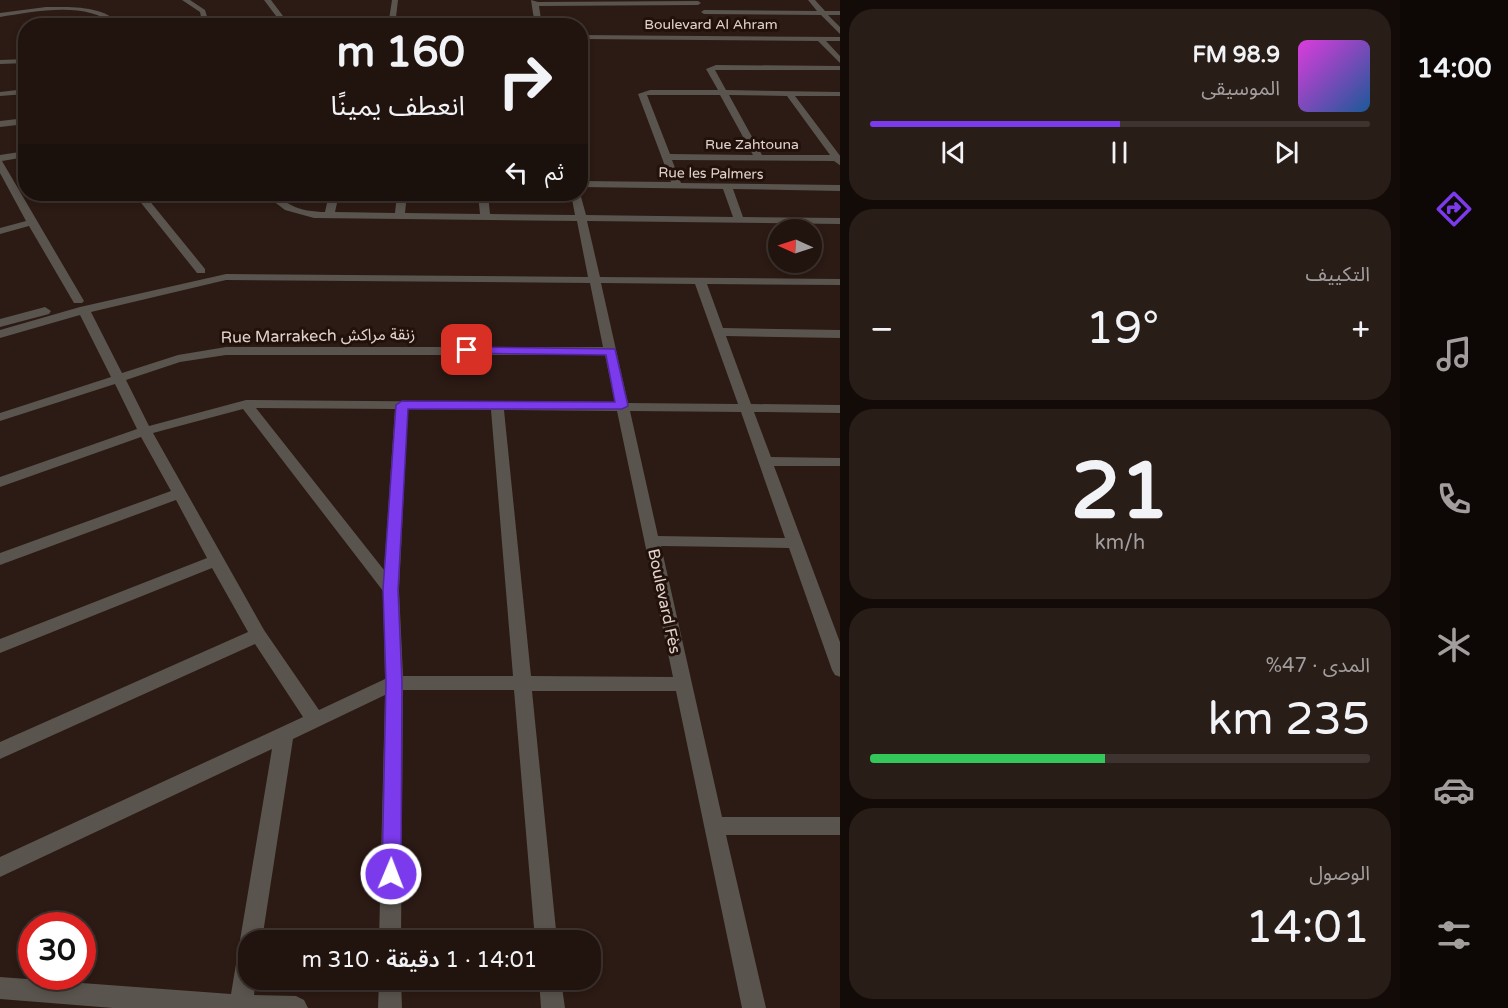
<!DOCTYPE html>
<html lang="ar">
<head>
<meta charset="utf-8">
<style>
	body { margin:0; font-family:"Varela Round","Noto Sans Arabic",sans-serif; background:#291d18; color:#f1f3f6; direction:rtl; height:100vh; display:flex; flex-direction:column; font-size:22px; white-space:nowrap }
	* { box-sizing:border-box; margin:0 }
	p { font-size:20px; color:#a29e9e }
	.icon { flex:none; width:33px; height:33px; fill:none; stroke:currentColor; stroke-width:2; stroke-linecap:round; stroke-linejoin:round }
	.map { position:relative; flex:1; overflow:hidden; direction:ltr }
	.sheet { display:flex; flex-direction:column; gap:9px; padding:9px; background:#120b08; width:560px }
	.sheet>* { flex:none }
	.guide { position:absolute; left:18px; top:18px; width:570px; height:183px; border-radius:24px; box-shadow:0 3px 9px #0003,0 0 0 2px #3e332f; direction:rtl; background:#21140f; color:#f1f3f6; overflow:hidden }
	.needle { width:39px; rotate:273deg }
	.tools { position:absolute; left:768px; top:219px; display:grid; gap:12px }
	.tools a { display:grid; place-items:center; width:54px; height:54px; border-radius:50%; background:#21140f; box-shadow:0 3px 9px #0003,0 0 0 2px #3e332f; font-size:30px }
	.speed { position:absolute; left:18px; top:912px; display:flex; gap:12px; font-size:30px; font-weight:700; text-align:center }
	.speed>* { display:grid; place-content:center; width:78px; height:78px; border-radius:50%; background:#21140f; box-shadow:0 3px 9px #0003,0 0 0 2px #3e332f; line-height:1 }
	.speed .limit { border:9px solid #d22; background:#fff; color:#111 }
	.pin { position:absolute; display:grid; place-items:center; width:51px; height:51px; color:#fff; margin:-26px; border-radius:12px; box-shadow:0 3px 9px #0006 }
	.me { position:absolute; width:66px; margin:-33px; rotate:1deg; stroke-linejoin:round; filter:drop-shadow(0 0 4px #0008) }
	.turn { display:flex; align-items:center; gap:21px; height:126px; padding:0 24px; font-size:27px }
	.turn .icon { width:78px; height:78px; stroke-width:2.5 }
	.turn b { display:block; font-size:42px; line-height:51px }
	.then { display:flex; align-items:center; height:57px; padding:0 24px; background:#0003; gap:12px; font-size:22px }
	.big { font-size:45px; font-weight:600; line-height:1.1 }
	.sheet .widget { flex:1; display:flex; flex-direction:column; justify-content:center; gap:9px; min-width:0; padding:0 21px; border-radius:24px; background:#291d18 }
	.sheet .dial { align-items:center; gap:0 }
	.dial b { font-size:78px; line-height:1 }
	.song { display:flex; align-items:center; gap:18px }
	.cover { width:72px; height:72px; border-radius:9px; background:linear-gradient(135deg,hsl(300 70% 55%),hsl(210 70% 35%)) }
	.played { height:6px; border-radius:3px; background:linear-gradient(90deg,#7c3aed 50%,#3e332f 50%) }
	.keys { display:flex; justify-content:space-around; direction:ltr }
	.heat { display:flex; justify-content:space-between; align-items:center; font-size:33px; direction:ltr }
	.charge { height:9px; border-radius:4px; background:linear-gradient(90deg,#34c759 47%,#3e332f 0) }
	.trip { position:absolute; left:238px; top:930px; width:363px; height:60px; border-radius:24px; background:#21140f; box-shadow:0 3px 9px #0003,0 0 0 2px #3e332f; font-weight:600; line-height:60px; text-align:center; direction:rtl }
	main { display:flex; flex:1; min-height:0 }
	.tabs { display:flex; flex-direction:column; width:108px; justify-content:space-around; align-items:center; background:#0d0806; color:#a29e9e }
	.tabs .icon { width:42px; height:42px }
	.tabs .current { color:#7c3aed }
	.tabs b { font-size:27px; color:#f1f3f6 }
	.map>svg:first-child { display:block }
</style>
</head>
<body>
<main>
<nav class="tabs">
<b>14:00</b>
<svg class="icon current" aria-label="directions" viewBox="0 0 24 24"><path d="M12 3l9 9-9 9-9-9zM9 14v-3h6M13 9l2 2-2 2"/></svg>
<svg class="icon" aria-label="music" viewBox="0 0 24 24"><path d="M9 18V5l10-2v13"/><circle cx="6" cy="18" r="3"/><circle cx="16" cy="16" r="3"/></svg>
<svg class="icon" aria-label="phone" viewBox="0 0 24 24"><path d="M5 4h4l2 5-3 2q2 4 5 5l2-3 5 2v4C11 20 4 13 5 4z"/></svg>
<svg class="icon" aria-label="climate" viewBox="0 0 24 24"><path d="M12 3v18M4 7l16 10M4 17L20 7"/></svg>
<svg class="icon" aria-label="car" viewBox="0 0 24 24"><path d="M5 17H2v-5l4-1 3-4h7l3 4 3 1v5h-3M9 17h6M6 11h13"/><circle cx="7" cy="17" r="2"/><circle cx="17" cy="17" r="2"/></svg>
<svg class="icon" aria-label="filters" viewBox="0 0 24 24"><path d="M4 7h16M4 17h16"/><circle cx="9" cy="7" r="2"/><circle cx="15" cy="17" r="2"/></svg>
</nav>
<section class="sheet">
<div class="widget">
<div class="song"><i class="cover"></i><div><b>98.9 FM</b><p>الموسيقى</p></div></div>
<div class="played"></div>
<div class="keys"><svg class="icon" aria-label="previous" viewBox="0 0 24 24"><path d="M18 5L8 12l10 7zM5 5v14"/></svg><svg class="icon" aria-label="pause" viewBox="0 0 24 24"><path d="M8 5v14M16 5v14"/></svg><svg class="icon" aria-label="next" viewBox="0 0 24 24"><path d="M6 5l10 7-10 7zM19 5v14"/></svg></div>
</div>
<div class="widget"><p>التكييف</p>
<div class="heat"><a>−</a><b class="big">19°</b><a>+</a></div>
</div>
<div class="widget dial"><b>21</b><p>km/h</p></div>
<div class="widget"><p>المدى · 47%</p><b class="big">235 km</b><div class="charge"></div></div>
<div class="widget"><p>الوصول</p><b class="big">14:01</b></div>
</section>
<div class="map">
<svg width="841" height="1008" viewBox="0 0 841 1008">
	<rect width="100%" height="100%" fill="#2c1a14"/>
	<g fill="none" stroke-linecap="round" stroke-linejoin="round">
		<g fill="#59544d" fill-rule="evenodd">
			<polygon points="182,0 190,0 205,10 210,26 203,26 200,12"/>
			<polygon points="264,0 271,0 283,16 283,26 275,26 276,16"/>
			<polygon points="392,0 398,0 395,26 388,26"/>
			<polygon points="531,0 538,2 698,1 701,3 698,5 539,6 542,26 535,26"/>
			<polygon points="808,0 815,0 825,11 841,11 841,15 828,15 841,28 841,35 821,15 704,14 701,12 704,10 817,11"/>
			<path d="M46,7C73,7 103,5 123,26H115C87,0 34,12 0,17V13Z"/>
			<polygon points="580,35 841,37 841,41 826,41 841,57 841,64 818,41 580,39"/>
			<polygon points="26,59 26,63 0,64 0,60"/>
			<path d="M716,65L841,66V70H715L726,90L841,92V96H795L841,157V166L834,161L672,160L681,183L841,185V191L733,189L743,217L841,218V224L587,221L600,277L841,279V285L707,284L723,328L841,330V338L726,336L751,404L841,405V413L754,412L771,457L841,458V466H774L841,645V677L835,675L832,670L789,548L661,546L722,817H841V835H726L766,1008H742L676,691H532L557,940H535L514,690H403L401,940H379L385,695L293,739L262,940H249V980H256L254,995L296,996L304,1000L308,1008H113L0,999V977L231,994L272,749L0,877V857L303,717L255,644L0,759V742L248,632L212,568L0,653V639L207,558L176,500L0,565V553L171,491L141,437L0,487V477L137,429L115,384L0,421V413L111,377L80,315L0,338V330L80,307L226,274L588,277L577,221L314,218L285,210L264,194C276,193 280,199 291,205C300,210 314,212 325,212L329,194H339L335,212L395,213L397,194H407L405,213L480,214L478,194H488L490,214L575,215L571,194L580,193L586,215L733,217L723,189L580,187V181L671,182L638,94L650,90H718L706,69ZM647,95H720L753,155L670,154ZM729,95L787,96L830,155H762ZM226,280L590,283L603,347H226L178,355L122,373L91,312ZM601,283L695,284L738,404L628,403ZM226,355H605L615,403L246,400L149,426L126,380L180,362ZM256,408L395,409L384,570ZM243,409L383,591L385,679L319,710L264,630L153,433ZM408,409L491,410L513,676H403L399,590ZM504,410L617,411L673,677L531,676ZM630,411L741,412L785,538L658,536Z"/>
			<polygon points="26,89 26,94 0,96 0,92"/>
			<polygon points="26,118 26,124 0,127 0,121"/>
			<polygon points="26,151 26,157 2,161 84,301 82,303 74,303 29,226 0,234 0,228 26,221 0,173 0,155"/>
			<polygon points="134,194 144,194 205,269 205,273 197,273"/>
			<polygon points="45,307 51,311 49,314 0,327 0,319"/>
			<polygon points="379,980 401,980 402,1008 378,1008"/>
			<polygon points="539,980 561,980 565,1008 541,1008"/>
		</g>
	</g>
	<polygon fill="#7c3aed" stroke="#51269a" stroke-width="1.5" points="467,347 615,349 628,406 622,409 408,409 398,590 402,683 401,874 398,880 391,883 385,880 382,874 386,683 383,590 396,405 402,401 615,402 606,355 463,353 461,350"/>
	<g text-anchor="middle" stroke-width="6" stroke-linejoin="round" paint-order="stroke">
		<g font-size="14" fill="#e0d3ce" stroke="#22110b">
			<text x="711" y="29">Boulevard Al Ahram</text>
			<text x="752" y="149">Rue Zahtouna</text>
			<text transform="translate(711 173) rotate(1)" y="5">Rue les Palmers</text>
		</g>
		<g font-size="16" fill="#e0d3ce" stroke="#22110b">
			<text transform="translate(318 335) rotate(-1)" y="6">Rue Marrakech زنقة مراكش</text>
			<text transform="translate(665 601) rotate(78)" y="6">Boulevard Fès</text>
		</g>
	</g>
</svg>
<div class="tools">
<a><svg class="needle" viewBox="-14 -14 28 28"><path d="M0-13l5 13h-10z" fill="#e53935"/><path d="M0 13l5-13h-10z" fill="#a29e9e"/></svg></a>
</div>
<div class="speed"><div class="limit">30</div></div>
<div class="pin" style="left:467px;top:350px;background:#d93025"><svg class="icon" aria-label="arrive" viewBox="0 0 24 24"><path d="M6 21V4h12l-3 4 3 4H6"/></svg></div>
<svg class="me" style="left:391px;top:874px" viewBox="-20 -20 40 40"><circle r="17" fill="#7c3aed" stroke="#fff" stroke-width="3"/><path d="M0-11L8 9 0 5-8 9z" fill="#fff"/></svg>
<div class="trip">14:01 · 1 دقيقة · 310 m</div>
<div class="guide">
<div class="turn"><svg class="icon" aria-label="right" viewBox="0 0 24 24"><path d="M7 20v-9h11M14 6l5 5-5 5"/></svg><div><b>160 m</b>انعطف يمينًا</div></div>
<div class="then">ثم<svg class="icon" aria-label="left" viewBox="0 0 24 24"><path d="M17 20v-9H6M10 6l-5 5 5 5"/></svg></div>
</div>
</div>
</main>
</body>
</html>
